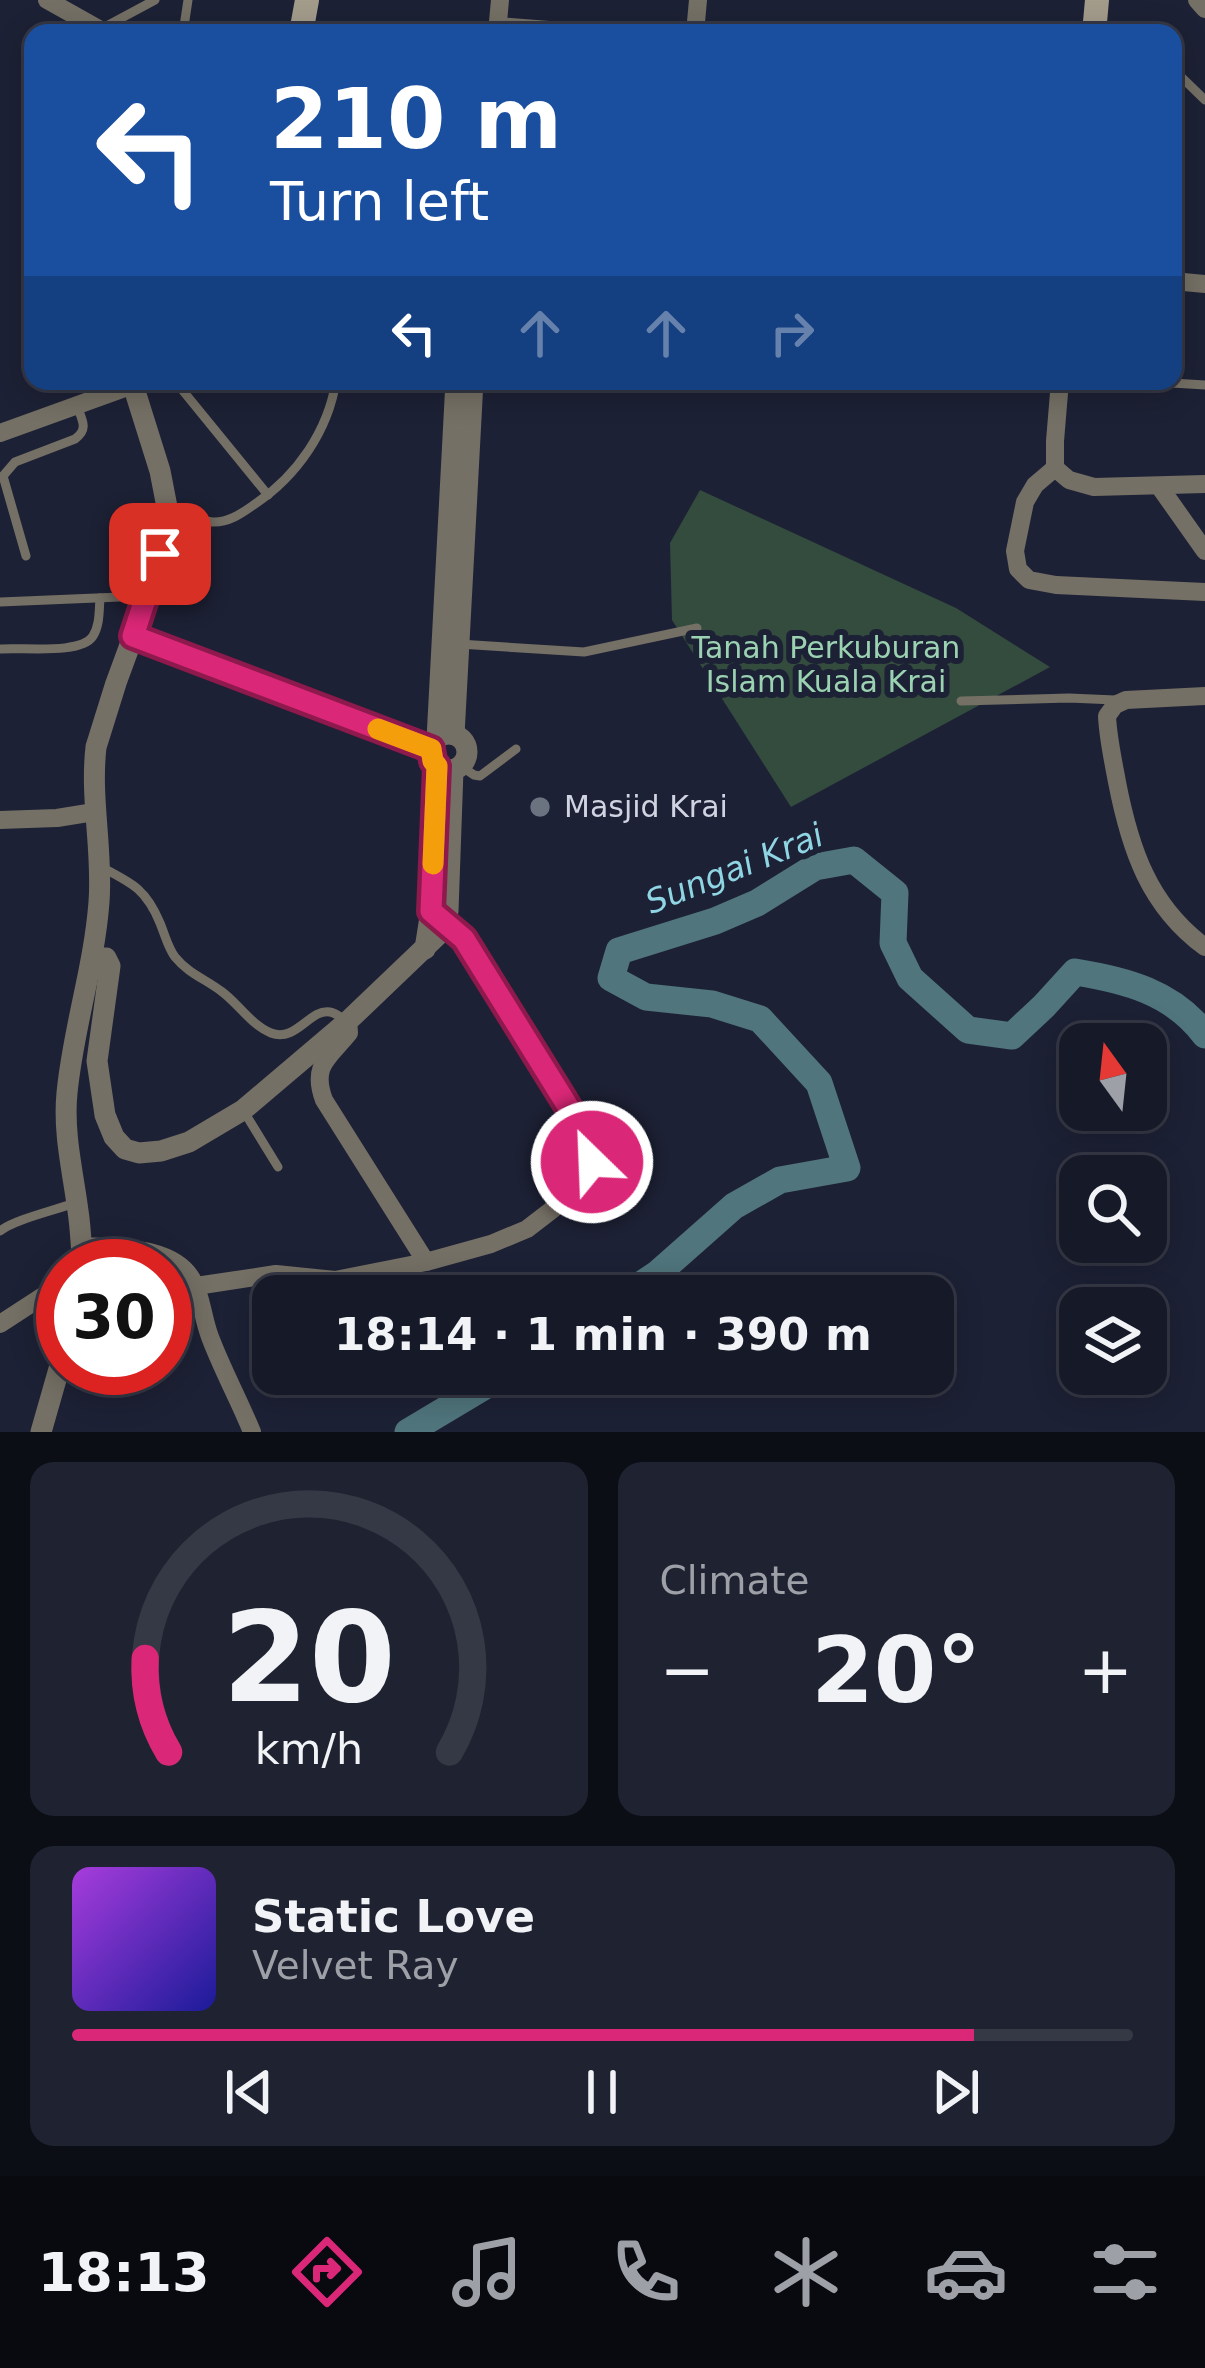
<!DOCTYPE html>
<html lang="en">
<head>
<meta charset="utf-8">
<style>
	body { margin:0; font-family:"DejaVu Sans",sans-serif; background:#1f2230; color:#f1f3f6; height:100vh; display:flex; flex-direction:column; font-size:45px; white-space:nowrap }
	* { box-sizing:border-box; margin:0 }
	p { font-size:39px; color:#9ea0a8 }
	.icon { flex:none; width:66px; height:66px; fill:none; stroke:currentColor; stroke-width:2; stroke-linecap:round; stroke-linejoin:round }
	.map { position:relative; height:1432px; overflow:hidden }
	.panel { display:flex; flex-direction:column; gap:30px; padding:30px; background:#0c0e16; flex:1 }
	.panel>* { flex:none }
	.banner { position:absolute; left:24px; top:24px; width:1158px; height:366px; border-radius:24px; box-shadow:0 6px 30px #0003,0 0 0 3px #353845; background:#1a4fa0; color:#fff; overflow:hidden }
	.needle { width:78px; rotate:345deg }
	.controls { position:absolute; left:1059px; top:1023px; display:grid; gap:24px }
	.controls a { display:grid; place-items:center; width:108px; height:108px; border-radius:24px; background:#161928; box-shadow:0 6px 30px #0003,0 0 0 3px #353845; font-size:60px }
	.speed { position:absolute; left:36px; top:1239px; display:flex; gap:24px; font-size:60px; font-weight:700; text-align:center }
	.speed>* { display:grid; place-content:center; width:156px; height:156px; border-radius:50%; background:#161928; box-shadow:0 6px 30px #0003,0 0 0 3px #353845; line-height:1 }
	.speed .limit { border:18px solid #d22; background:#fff; color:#111 }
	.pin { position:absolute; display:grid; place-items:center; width:102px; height:102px; color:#fff; margin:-51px; border-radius:24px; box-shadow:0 6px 18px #0006 }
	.me { position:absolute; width:132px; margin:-66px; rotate:336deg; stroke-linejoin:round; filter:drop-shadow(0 0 9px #0008) }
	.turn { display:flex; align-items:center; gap:42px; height:252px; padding:0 48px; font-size:54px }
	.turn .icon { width:156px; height:156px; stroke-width:2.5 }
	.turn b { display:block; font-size:84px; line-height:102px }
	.lanes { display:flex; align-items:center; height:114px; padding:0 48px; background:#0003; justify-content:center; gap:60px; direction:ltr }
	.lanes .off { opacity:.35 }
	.big { font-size:90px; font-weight:600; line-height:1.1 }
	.panel .widget { flex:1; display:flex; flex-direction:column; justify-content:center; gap:18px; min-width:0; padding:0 42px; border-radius:24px; background:#1f2230 }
	.panel .dial { align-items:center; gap:0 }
	.dial svg { height:312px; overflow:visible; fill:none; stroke:#353845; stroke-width:7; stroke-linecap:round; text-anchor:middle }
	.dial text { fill:#f1f3f6; stroke:none }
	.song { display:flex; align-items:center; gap:36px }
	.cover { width:144px; height:144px; border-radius:18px; background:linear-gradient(135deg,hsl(280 70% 55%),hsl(240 70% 35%)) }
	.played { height:12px; border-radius:6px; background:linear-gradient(90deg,#db2777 85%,#353845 85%) }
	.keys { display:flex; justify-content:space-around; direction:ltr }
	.heat { display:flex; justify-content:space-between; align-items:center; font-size:66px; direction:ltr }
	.panel .tiles { flex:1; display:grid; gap:30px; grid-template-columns:1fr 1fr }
	.widget:last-child { grid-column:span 2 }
	.trip { position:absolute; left:252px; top:1275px; width:702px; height:120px; border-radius:24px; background:#161928; box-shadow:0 6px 30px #0003,0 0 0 3px #353845; font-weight:600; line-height:120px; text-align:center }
	.tab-bar { display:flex; height:192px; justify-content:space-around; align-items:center; background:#090a10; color:#9ea0a8 }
	.tab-bar .icon { width:84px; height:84px }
	.tab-bar .on { color:#db2777 }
	.tab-bar b { font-size:54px; color:#f1f3f6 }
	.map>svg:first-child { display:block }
</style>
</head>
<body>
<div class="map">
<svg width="1205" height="1432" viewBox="0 0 1205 1432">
	<rect width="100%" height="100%" fill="#1d2135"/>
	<polygon fill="#334c3e" points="700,490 956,608 1050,667 791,807 672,620 670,543"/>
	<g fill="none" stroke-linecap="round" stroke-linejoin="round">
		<g stroke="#50757c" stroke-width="27">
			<path d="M624,1296L657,1274L734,1206L780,1180L847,1168L819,1083L760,1019L712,1004L646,997L611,978L619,951L715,921L757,903L815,867L854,860L895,893L893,943L910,978L968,1030L1012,1036L1044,1006L1075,972C1125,980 1173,992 1205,1035"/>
			<polyline points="408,1432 505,1374"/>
		</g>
		<g stroke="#757065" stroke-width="9">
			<polyline points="101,29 155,0"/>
			<polyline points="183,33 188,0"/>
			<polyline points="1173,69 1205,100"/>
			<polyline points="175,381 268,495"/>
			<polyline points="1139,381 1205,385"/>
			<path d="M167,507C181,512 198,520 212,522C229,523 242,513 255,504C297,476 328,431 336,381"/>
			<path d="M26,556L3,476L15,462L75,439C89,429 82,420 77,406"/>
			<polyline points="0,602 144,596"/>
			<polyline points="459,644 584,652 697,628"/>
			<path d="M0,649C23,647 81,655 93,636C100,625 99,610 100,598"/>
			<polyline points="961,701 1069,698 1115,700"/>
			<polyline points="461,766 474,775 480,776 516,749"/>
			<path d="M101,867C132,883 146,889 160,923C165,935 168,948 175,957C188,973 205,979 221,991C238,1003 251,1025 271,1033C296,1043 310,1008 330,1012C336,1013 341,1018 346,1021"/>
			<polyline points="243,1110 278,1167"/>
			<path d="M0,1231C15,1219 57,1210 77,1202"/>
		</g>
		<g stroke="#757065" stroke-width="18">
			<polyline points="47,0 106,33"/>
			<polyline points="1197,0 1205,9"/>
			<polyline points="498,26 587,33"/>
			<polyline points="497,33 500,0"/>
			<polyline points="695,33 698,0"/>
			<polyline points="1173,281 1205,284"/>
			<polyline points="1060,381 1055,441 1055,468 1069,480 1094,487 1205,484"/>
			<polyline points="0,433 133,385"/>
			<polyline points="1055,468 1035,485 1025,502 1015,551 1018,569 1029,580 1056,585 1205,592"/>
			<polyline points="1159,486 1205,551"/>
			<polyline points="133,636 431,749"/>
			<path d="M1205,696L1126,700L1115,705L1107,716C1108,738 1113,760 1117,782C1130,849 1149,906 1205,947"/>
			<polyline points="0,820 57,818 94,812"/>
			<path d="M348,1021L349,1033C329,1058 311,1065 324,1100L426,1262"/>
			<path d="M82,1246C117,1248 176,1245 194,1283C202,1299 203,1319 210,1337C222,1369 239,1400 252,1432"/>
			<polyline points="196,1286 276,1274 335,1280 426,1262 491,1244 527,1229 553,1209 589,1172 593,1162 591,1151 572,1113 464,939 435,914"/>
			<polyline points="0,1324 63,1283"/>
		</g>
		<g stroke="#757065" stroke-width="21">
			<circle cx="449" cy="752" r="18"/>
			<polyline points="454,735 473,381"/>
			<polyline points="437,739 456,381"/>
			<polyline points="425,949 431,911 437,766"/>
			<polyline points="94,958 106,958 110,966 97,1061 105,1115 114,1137 125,1149 139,1153 161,1151 189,1142 243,1110 348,1021 438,935 448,911 453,770"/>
			<path d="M83,1266C81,1248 81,1230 78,1211C73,1172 63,1133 67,1093C73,1029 94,968 99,902C103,850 90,800 96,747L116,683L148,596L160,554L167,507L160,471L133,385L143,381"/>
			<polyline points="41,1432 63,1355"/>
		</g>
		<g stroke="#a49c8b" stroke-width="24">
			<polyline points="301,33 307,0"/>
			<polyline points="1094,33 1097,0"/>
		</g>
	</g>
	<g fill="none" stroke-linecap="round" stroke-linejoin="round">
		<g stroke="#8e194d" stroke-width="30">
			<polyline id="route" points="160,554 133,636 431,749 433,761 437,766 431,911 464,939 572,1113 590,1151 592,1162"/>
		</g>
		<use href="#route" stroke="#db2777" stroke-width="21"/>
		<polyline stroke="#f59e0b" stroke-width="21" points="378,729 431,749 433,761 437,766 433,864"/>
	</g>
	<circle fill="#6b7280" stroke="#1d2135" stroke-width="4.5" cx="540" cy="807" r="12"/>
	<g text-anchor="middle" stroke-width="12" stroke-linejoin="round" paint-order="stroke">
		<g font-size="30" fill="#9bd2b2" stroke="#1d2135">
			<text x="826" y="658">Tanah Perkuburan<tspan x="826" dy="34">Islam Kuala Krai</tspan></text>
		</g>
		<g font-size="30" fill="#d0d3e1" stroke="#1d2135" text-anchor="start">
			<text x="564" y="817">Masjid Krai</text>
		</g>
		<g font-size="33" font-style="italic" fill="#8fd5e3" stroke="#1d2135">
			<text transform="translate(734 868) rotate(-22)" y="12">Sungai Krai</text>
		</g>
	</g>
</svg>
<div class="controls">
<a><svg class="needle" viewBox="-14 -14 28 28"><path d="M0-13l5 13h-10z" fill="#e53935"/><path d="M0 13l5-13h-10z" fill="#9ea0a8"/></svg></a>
<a><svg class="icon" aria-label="search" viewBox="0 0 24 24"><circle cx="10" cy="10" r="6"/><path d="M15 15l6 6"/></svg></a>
<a><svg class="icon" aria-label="layers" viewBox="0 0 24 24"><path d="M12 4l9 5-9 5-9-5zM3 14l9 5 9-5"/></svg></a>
</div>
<div class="speed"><div class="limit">30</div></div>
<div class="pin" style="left:160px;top:554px;background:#d93025"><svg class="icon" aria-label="arrive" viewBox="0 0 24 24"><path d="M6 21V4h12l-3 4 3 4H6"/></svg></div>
<svg class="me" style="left:592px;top:1162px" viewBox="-20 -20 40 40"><circle r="17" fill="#db2777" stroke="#fff" stroke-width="3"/><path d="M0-11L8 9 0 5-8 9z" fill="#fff"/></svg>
<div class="trip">18:14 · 1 min · 390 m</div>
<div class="banner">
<div class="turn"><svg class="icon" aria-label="left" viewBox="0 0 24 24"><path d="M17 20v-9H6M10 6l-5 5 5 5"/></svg><div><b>210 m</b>Turn left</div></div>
<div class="lanes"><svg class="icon" aria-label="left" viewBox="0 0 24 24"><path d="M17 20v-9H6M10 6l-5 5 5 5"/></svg><svg class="icon off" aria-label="ahead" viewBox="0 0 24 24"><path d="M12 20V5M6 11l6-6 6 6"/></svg><svg class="icon off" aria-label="ahead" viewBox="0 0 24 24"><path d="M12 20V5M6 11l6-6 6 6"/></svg><svg class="icon off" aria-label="right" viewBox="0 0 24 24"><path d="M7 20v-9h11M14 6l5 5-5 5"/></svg></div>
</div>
</div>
<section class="panel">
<div class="tiles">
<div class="widget dial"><svg viewBox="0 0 100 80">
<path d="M14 69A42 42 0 1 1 86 69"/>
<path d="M14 69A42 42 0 0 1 8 45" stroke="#db2777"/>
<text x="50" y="56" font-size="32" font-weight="700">20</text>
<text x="50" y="72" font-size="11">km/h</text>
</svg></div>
<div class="widget"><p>Climate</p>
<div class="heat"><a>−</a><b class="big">20°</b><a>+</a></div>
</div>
<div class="widget">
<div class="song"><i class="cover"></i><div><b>Static Love</b><p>Velvet Ray</p></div></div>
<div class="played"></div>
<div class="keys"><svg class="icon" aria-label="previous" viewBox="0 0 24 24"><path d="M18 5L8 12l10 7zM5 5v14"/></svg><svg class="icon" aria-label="pause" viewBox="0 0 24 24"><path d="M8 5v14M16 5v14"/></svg><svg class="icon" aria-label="next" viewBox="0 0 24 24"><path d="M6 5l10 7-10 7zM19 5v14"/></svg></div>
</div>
</div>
</section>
<nav class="tab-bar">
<b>18:13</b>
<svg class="icon on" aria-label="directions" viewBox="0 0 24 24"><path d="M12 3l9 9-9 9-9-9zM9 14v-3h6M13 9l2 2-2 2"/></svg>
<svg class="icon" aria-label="music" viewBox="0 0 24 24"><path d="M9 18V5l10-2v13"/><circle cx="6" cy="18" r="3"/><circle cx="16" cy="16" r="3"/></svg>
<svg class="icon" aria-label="phone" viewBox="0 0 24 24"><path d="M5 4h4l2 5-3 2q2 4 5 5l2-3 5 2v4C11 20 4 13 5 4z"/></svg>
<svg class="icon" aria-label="climate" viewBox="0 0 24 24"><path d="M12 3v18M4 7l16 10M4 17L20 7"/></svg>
<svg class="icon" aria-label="car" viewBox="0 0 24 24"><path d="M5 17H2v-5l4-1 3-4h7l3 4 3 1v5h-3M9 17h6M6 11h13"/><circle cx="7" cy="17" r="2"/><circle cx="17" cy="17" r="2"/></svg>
<svg class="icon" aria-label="filters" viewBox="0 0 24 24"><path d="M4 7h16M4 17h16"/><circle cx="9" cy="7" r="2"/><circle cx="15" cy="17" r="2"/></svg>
</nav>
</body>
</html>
